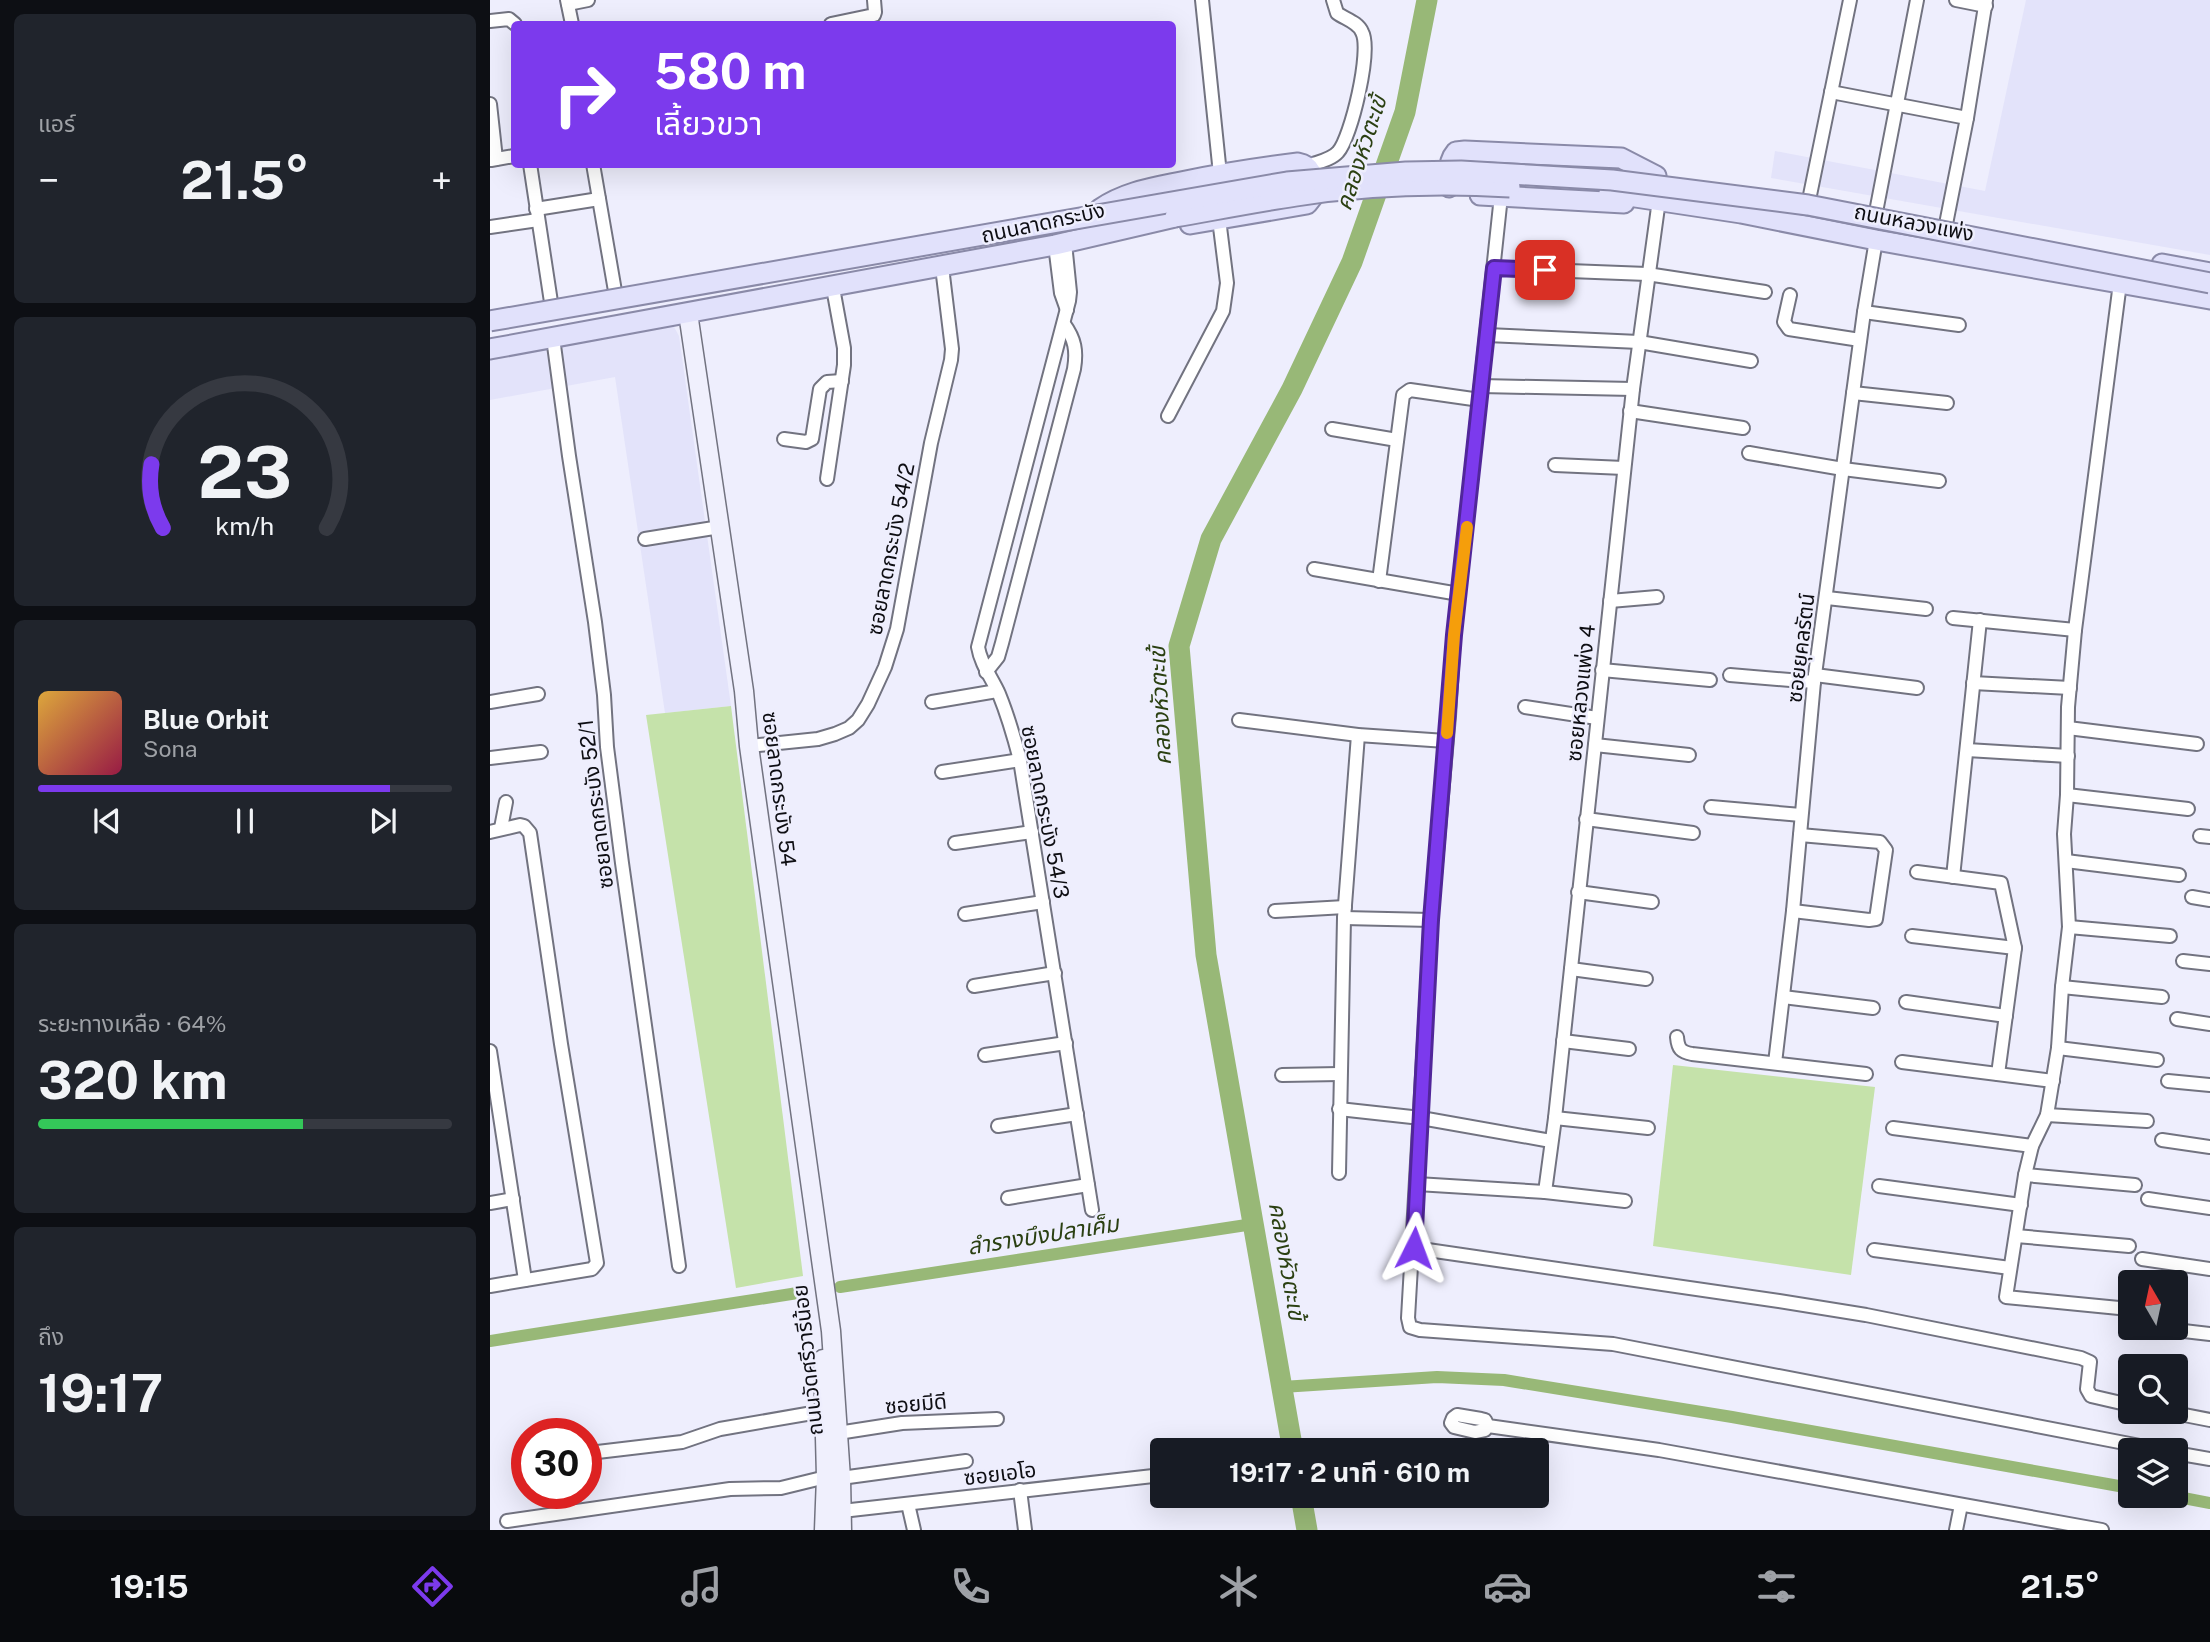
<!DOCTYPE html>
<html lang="th">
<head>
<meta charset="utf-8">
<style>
	body { margin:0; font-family:"Public Sans","Noto Sans Thai",sans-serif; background:#20242c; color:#f1f3f6; height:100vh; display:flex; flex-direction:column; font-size:26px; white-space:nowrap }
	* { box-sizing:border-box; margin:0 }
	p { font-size:23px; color:#9ea1a6 }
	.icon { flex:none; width:38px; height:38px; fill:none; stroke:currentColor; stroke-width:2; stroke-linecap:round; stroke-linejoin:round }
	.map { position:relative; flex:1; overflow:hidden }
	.sheet { display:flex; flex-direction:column; gap:14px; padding:14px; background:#0d0f14; width:490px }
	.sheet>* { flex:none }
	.guide { position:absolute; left:21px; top:21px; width:665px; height:147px; border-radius:7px; box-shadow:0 7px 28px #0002; background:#7c3aed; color:#fff; overflow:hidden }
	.needle { width:46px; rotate:351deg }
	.buttons { position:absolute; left:1628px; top:1270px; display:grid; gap:14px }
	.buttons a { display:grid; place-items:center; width:70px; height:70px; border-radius:7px; background:#171b24; box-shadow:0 7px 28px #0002; font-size:35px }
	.speed { position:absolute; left:21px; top:1418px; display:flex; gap:14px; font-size:35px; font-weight:700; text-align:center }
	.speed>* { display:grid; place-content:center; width:91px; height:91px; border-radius:50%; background:#171b24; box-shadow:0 7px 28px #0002; line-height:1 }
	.speed .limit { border:10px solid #d22; background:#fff; color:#111 }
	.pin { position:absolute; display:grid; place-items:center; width:60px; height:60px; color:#fff; margin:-30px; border-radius:14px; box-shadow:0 4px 10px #0006 }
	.me { position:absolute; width:77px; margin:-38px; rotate:3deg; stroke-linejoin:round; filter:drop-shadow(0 0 5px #0008) }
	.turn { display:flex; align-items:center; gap:24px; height:147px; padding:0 28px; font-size:32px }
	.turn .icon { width:91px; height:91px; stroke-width:2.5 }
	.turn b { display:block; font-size:49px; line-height:60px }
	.big { font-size:52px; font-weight:700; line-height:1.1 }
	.sheet .card { flex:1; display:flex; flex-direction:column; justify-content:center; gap:10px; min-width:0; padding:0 24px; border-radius:10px; background:#20242c }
	.sheet .dial { align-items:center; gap:0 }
	.dial svg { height:182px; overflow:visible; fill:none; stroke:#363941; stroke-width:7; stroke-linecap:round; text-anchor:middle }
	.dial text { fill:#f1f3f6; stroke:none }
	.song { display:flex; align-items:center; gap:21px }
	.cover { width:84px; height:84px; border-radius:10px; background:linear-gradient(135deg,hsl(40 70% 55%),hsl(340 70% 35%)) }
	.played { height:7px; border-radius:4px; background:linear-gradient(90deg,#7c3aed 85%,#363941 85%) }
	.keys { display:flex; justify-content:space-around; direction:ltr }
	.heat { display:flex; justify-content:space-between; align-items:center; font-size:38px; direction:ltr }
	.charge { height:10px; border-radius:5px; background:linear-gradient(90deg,#34c759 64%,#363941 0) }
	.trip { position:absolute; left:660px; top:1438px; width:399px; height:70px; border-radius:7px; background:#171b24; box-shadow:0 7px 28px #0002; font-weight:700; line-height:70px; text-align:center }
	.tab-bar { display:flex; height:112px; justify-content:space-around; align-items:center; background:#090b0e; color:#9ea1a6 }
	.tab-bar .icon { width:49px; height:49px }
	.tab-bar .selected { color:#7c3aed }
	.tab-bar b { font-size:32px; color:#f1f3f6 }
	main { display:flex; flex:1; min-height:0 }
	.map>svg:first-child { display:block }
</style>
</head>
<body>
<main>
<section class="sheet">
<div class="card"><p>แอร์</p>
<div class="heat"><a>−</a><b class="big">21.5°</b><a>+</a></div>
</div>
<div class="card dial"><svg viewBox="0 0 100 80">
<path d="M14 69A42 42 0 1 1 86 69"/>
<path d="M14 69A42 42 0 0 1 9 41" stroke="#7c3aed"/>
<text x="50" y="56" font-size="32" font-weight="700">23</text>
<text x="50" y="72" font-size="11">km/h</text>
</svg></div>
<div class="card">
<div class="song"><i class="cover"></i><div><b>Blue Orbit</b><p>Sona</p></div></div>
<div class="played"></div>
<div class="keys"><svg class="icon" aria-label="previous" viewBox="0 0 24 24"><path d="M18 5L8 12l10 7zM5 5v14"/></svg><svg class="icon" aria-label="pause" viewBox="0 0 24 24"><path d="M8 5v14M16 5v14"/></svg><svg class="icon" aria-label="next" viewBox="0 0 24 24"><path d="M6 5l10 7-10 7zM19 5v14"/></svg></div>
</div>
<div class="card"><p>ระยะทางเหลือ · 64%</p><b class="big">320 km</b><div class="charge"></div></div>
<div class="card"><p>ถึง</p><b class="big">19:17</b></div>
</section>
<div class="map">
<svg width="1720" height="1530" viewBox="0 0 1720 1530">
	<rect width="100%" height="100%" fill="#eeeefd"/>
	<g fill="#e3e3fa">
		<polygon points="1536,0 1720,0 1720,255 1281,178 1285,151 1495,191"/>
		<polygon points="183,325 189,336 241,706 175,713 125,377 0,400 0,356"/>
	</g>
	<g fill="#c5e2aa">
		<polygon points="241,706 313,1276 246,1288 156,715"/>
		<polygon points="1183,1065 1385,1087 1361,1275 1163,1246"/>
	</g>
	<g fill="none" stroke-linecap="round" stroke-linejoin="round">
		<g stroke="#98b877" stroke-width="12">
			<polyline points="350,1287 763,1224"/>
			<polyline points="0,1341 314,1292"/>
			<polyline points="792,1387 947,1377 1014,1380 1242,1417 1640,1488"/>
			<polyline points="1683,1496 1720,1503"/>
		</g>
		<g stroke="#98b877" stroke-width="21">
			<polyline points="803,1451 716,955 689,646 721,539 802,389 862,262 915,112 937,0"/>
			<polyline points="811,1496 817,1530"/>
		</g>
		<g stroke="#727380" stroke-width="16">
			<g id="minor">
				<polyline points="77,0 82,24"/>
				<polyline points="712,0 730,174"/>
				<polyline points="1466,0 1496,6"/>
				<polyline points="78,4 98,0"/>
				<polyline points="0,21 19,19 25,24"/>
				<polyline points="341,24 384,15 385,12 384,0"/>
				<polyline points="1341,92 1477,118"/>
				<polyline points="0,104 6,159"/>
				<polyline points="1,160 24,156"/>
				<polyline points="40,164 61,302"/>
				<polyline points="103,164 125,291"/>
				<path d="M818,166C827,162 841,160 848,152C861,138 882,50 872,32C868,22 855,19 847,13L843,0"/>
				<polyline points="1011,196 964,635 959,716 941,920 918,1318 920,1327 930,1330 1123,1344 1676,1451"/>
				<polyline points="1319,200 1360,0"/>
				<polyline points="46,209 109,199"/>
				<polyline points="1386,212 1427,0"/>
				<polyline points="1456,224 1477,118 1496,0"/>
				<polyline points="0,227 48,220"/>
				<path d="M575,243L580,292L579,301L488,647C491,665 502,678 509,694C518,716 524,737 530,760L602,1210"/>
				<polyline points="565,245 571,293 577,310"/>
				<polyline points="1004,268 1157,274 1275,292"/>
				<polyline points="1300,295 1294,322 1299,329 1370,340"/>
				<polyline points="1374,312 1469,325"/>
				<polyline points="997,335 1149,342 1261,361"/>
				<polyline points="63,338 79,456 105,622 114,695 117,747 132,863 189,1266"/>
				<polyline points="991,386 1143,389"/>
				<polyline points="1363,393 1457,403"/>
				<polyline points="1140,411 1253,428"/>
				<polyline points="678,416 733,311 737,283 729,219"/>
				<polyline points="842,429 907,440"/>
				<polyline points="294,439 316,442 322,439 330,389 337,382 352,381"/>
				<polyline points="1259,453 1353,469 1449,481"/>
				<polyline points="1065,465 1134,468"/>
				<polyline points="337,479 354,365 354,348 343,288"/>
				<polyline points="155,539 230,527"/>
				<polyline points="824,569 969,594"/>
				<polyline points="889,581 913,395 920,390 990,400"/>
				<polyline points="1337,598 1436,609"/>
				<polyline points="1120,601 1167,597"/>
				<polyline points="1463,618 1585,630"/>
				<polyline points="1112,670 1220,680"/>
				<path d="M496,672L508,657L512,643L584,369C587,351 585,339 574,324"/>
				<polyline points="1240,675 1324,682"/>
				<polyline points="1325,675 1427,688"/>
				<polyline points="1483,683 1580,688"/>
				<polyline points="0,702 48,694"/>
				<polyline points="442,702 507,691"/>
				<polyline points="1035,707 1107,718"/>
				<polyline points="749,720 868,735 956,741"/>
				<polyline points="1578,728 1707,744"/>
				<polyline points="1105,745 1199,755"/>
				<polyline points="259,746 328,739 345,734 359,728 368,720 378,704 395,667 407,629 441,443 461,360 462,349 452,267"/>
				<polyline points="1477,750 1578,756"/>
				<polyline points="0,758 51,752"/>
				<polyline points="452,772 530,760"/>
				<polyline points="1577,795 1698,809"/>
				<polyline points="1221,807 1311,815"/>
				<polyline points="1096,819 1203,833"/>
				<polyline points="11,828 16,802"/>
				<polyline points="0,832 30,825 34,826 40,833 71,1044 107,1263 102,1269 0,1286"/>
				<polyline points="1710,836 1720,837"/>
				<polyline points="465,843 542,832"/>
				<polyline points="1576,861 1689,875"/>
				<polyline points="1427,872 1511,883 1525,948 1508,1074"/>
				<polyline points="1463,877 1490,620"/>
				<polyline points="1088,892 1162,902"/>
				<polyline points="1702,897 1720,900"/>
				<polyline points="785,911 855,907"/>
				<polyline points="1303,911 1379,920 1386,919 1396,850 1390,842 1310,835"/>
				<polyline points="475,914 553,902"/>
				<polyline points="854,918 941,920"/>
				<polyline points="1579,927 1680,936"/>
				<polyline points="1422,936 1525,948"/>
				<polyline points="1693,961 1720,964"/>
				<polyline points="1081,969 1156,979"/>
				<polyline points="484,986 565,973"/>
				<polyline points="1572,987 1672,997"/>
				<polyline points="1293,997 1383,1008"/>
				<polyline points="1416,1002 1516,1016"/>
				<polyline points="1687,1019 1720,1024"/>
				<path d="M1187,1037C1188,1049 1191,1052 1202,1054L1376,1074"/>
				<polyline points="1073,1041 1139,1049"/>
				<polyline points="1568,1048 1667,1060"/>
				<polyline points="0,1051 35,1280"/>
				<polyline points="495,1055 576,1043"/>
				<polyline points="1412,1062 1563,1081"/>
				<polyline points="1285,1063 1303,911 1324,682 1374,312 1386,240"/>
				<polyline points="792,1075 850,1074"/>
				<polyline points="1678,1081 1720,1085"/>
				<polyline points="849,1109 931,1118 1061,1141"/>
				<polyline points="1557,1115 1657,1121"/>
				<polyline points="1065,1118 1158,1128"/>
				<polyline points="508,1126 587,1114"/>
				<polyline points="1403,1128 1542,1146"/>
				<polyline points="1672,1140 1720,1147"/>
				<polyline points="849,1173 854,918 868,735"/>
				<polyline points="1535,1175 1645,1185"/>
				<polyline points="927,1184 1055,1192 1135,1201"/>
				<polyline points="1389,1186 1531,1205"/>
				<polyline points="1055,1192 1065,1118 1143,389 1169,200"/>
				<polyline points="518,1198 598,1185"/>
				<polyline points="1658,1199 1720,1208"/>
				<polyline points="0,1203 23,1199"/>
				<polyline points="1526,1236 1639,1246"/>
				<polyline points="924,1248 1289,1301 1376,1315 1591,1358 1600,1362 1597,1389 1601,1396 1640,1405"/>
				<polyline points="1384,1250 1520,1268"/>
				<polyline points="1652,1259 1720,1269"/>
				<polyline points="1629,1308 1516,1297 1535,1175 1542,1146 1557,1115 1568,1048 1572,987 1579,927 1574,834 1577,795 1578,707 1585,630 1630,283"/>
				<polyline points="1668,1328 1720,1334"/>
				<polyline points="1679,1412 1720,1420"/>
				<polyline points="998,1426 995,1430 985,1432 964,1427 961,1423 963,1418 967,1415 991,1419 995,1420 998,1426 1169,1450 1612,1530"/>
				<polyline points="348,1433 412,1423 507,1419"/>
				<polyline points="99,1453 192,1442 230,1429 334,1411"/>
				<polyline points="1685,1453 1720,1459"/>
				<polyline points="351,1478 476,1461"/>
				<polyline points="530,1490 535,1530"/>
				<polyline points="418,1504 424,1530"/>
				<polyline points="352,1511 672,1475"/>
				<polyline points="17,1521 240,1489 291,1488 336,1477"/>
				<polyline points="1466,1530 1471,1505"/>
			</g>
		</g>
		<g stroke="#727380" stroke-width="21">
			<g id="secondary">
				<polyline points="198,313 254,691 259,746 341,1331 351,1478 352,1530"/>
				<polyline points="333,1359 336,1477 334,1530"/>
			</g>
		</g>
		<g stroke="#8a8aa8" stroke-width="23">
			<g id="primary">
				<path d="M959,187C958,176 958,161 966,152L975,151L1131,158L1166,176"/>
				<polyline points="1119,193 1251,213 1386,240 1720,299"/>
				<polyline points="990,195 1134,203"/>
				<path d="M610,209C635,192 662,188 691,182C729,174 768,168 808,163C825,166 822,180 824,195L817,204L700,224"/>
				<polyline points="1672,264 1720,273"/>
				<polyline points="0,349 565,245 685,217"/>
			</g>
		</g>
		<use href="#minor" stroke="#fff" stroke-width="12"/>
		<use href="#secondary" stroke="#f0f0fd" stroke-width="18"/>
		<use href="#primary" stroke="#e1e1fb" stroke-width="19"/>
		<g stroke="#8a8aa8" stroke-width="23" stroke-linecap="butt">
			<g id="primary-bridge">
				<path d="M685,217C725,210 766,202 806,196C877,185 950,183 1020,187"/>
				<polyline points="0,321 797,182 916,172 971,171 1122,180 1318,205 1720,283"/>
			</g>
		</g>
		<use href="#primary-bridge" stroke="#e1e1fb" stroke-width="19"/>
	</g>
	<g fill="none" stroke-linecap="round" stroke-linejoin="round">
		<g stroke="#51269a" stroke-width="18">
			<polyline id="route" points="924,1248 941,920 964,635 1004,268 1055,270"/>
		</g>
		<use href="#route" stroke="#7c3aed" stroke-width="12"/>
		<polyline stroke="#f59e0b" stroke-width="12" points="957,733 964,635 977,527"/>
	</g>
	<g text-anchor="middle" stroke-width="5" stroke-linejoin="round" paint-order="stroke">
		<g font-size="21" fill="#0e0e13" stroke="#eeeefd">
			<text transform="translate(553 223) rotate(-12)" y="7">ถนนลาดกระบัง</text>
			<text transform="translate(1424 223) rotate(11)" y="7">ถนนหลวงแพ่ง</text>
			<text transform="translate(401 549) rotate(-79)" y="7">ซอยลาดกระบัง 54/2</text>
			<text transform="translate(1311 648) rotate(-83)" y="7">ซอยยุคลรัตน์</text>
			<text transform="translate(1091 693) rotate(-84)" y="7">ซอยหลวงแพ่ง 4</text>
			<text transform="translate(289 789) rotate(83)" y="7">ซอยลาดกระบัง 54</text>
			<text transform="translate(106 804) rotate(-97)" y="7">ซอยลาดกระบัง 52/1</text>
			<text transform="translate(555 812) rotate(79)" y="7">ซอยลาดกระบัง 54/3</text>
			<text transform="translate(318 1360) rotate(-96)" y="7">ถนนวัดศรีวารีน้อย</text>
			<text transform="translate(426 1404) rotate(-5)" y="7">ซอยมีดี</text>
			<text transform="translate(510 1474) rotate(-7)" y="7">ซอยเอโอ</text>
		</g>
		<g font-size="23" font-style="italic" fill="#2b4012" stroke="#eeeefd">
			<text transform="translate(871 153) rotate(-72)" y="8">คลองหัวตะเข้</text>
			<text transform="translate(670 706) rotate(-93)" y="8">คลองหัวตะเข้</text>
			<text transform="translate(553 1235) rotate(-9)" y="8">ลำรางบึงปลาเค็ม</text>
			<text transform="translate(797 1261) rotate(80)" y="8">คลองหัวตะเข้</text>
		</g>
	</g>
</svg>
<div class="buttons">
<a><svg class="needle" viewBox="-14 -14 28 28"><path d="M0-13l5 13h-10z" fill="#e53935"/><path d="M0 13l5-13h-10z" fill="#9ea1a6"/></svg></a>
<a><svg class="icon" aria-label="search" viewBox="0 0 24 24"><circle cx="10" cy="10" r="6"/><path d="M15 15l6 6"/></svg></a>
<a><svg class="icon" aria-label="layers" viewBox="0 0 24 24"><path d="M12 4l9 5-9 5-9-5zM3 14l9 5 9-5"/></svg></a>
</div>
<div class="speed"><div class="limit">30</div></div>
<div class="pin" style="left:1055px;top:270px;background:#d93025"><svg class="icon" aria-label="arrive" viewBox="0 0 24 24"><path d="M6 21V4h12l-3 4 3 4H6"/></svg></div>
<svg class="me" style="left:924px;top:1248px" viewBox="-20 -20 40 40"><path d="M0-17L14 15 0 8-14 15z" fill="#7c3aed" stroke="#fff" stroke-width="4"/></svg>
<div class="trip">19:17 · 2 นาที · 610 m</div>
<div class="guide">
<div class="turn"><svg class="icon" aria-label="right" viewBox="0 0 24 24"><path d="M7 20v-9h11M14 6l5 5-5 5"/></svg><div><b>580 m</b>เลี้ยวขวา</div></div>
</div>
</div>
</main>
<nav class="tab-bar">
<b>19:15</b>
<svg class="icon selected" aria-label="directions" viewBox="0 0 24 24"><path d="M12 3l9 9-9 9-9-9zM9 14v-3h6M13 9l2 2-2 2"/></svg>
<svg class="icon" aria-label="music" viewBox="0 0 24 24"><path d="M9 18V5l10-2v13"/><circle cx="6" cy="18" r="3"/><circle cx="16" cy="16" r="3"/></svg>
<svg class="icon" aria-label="phone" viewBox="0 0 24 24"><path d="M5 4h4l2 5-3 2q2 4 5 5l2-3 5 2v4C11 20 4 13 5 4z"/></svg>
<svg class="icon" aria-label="climate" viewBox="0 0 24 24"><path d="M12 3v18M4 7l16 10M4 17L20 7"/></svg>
<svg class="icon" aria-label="car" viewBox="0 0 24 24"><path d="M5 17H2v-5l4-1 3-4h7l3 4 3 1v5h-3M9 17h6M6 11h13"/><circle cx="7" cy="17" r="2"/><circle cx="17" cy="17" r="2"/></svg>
<svg class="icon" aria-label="filters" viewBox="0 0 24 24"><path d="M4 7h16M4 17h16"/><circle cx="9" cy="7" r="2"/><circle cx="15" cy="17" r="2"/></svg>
<b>21.5°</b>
</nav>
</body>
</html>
